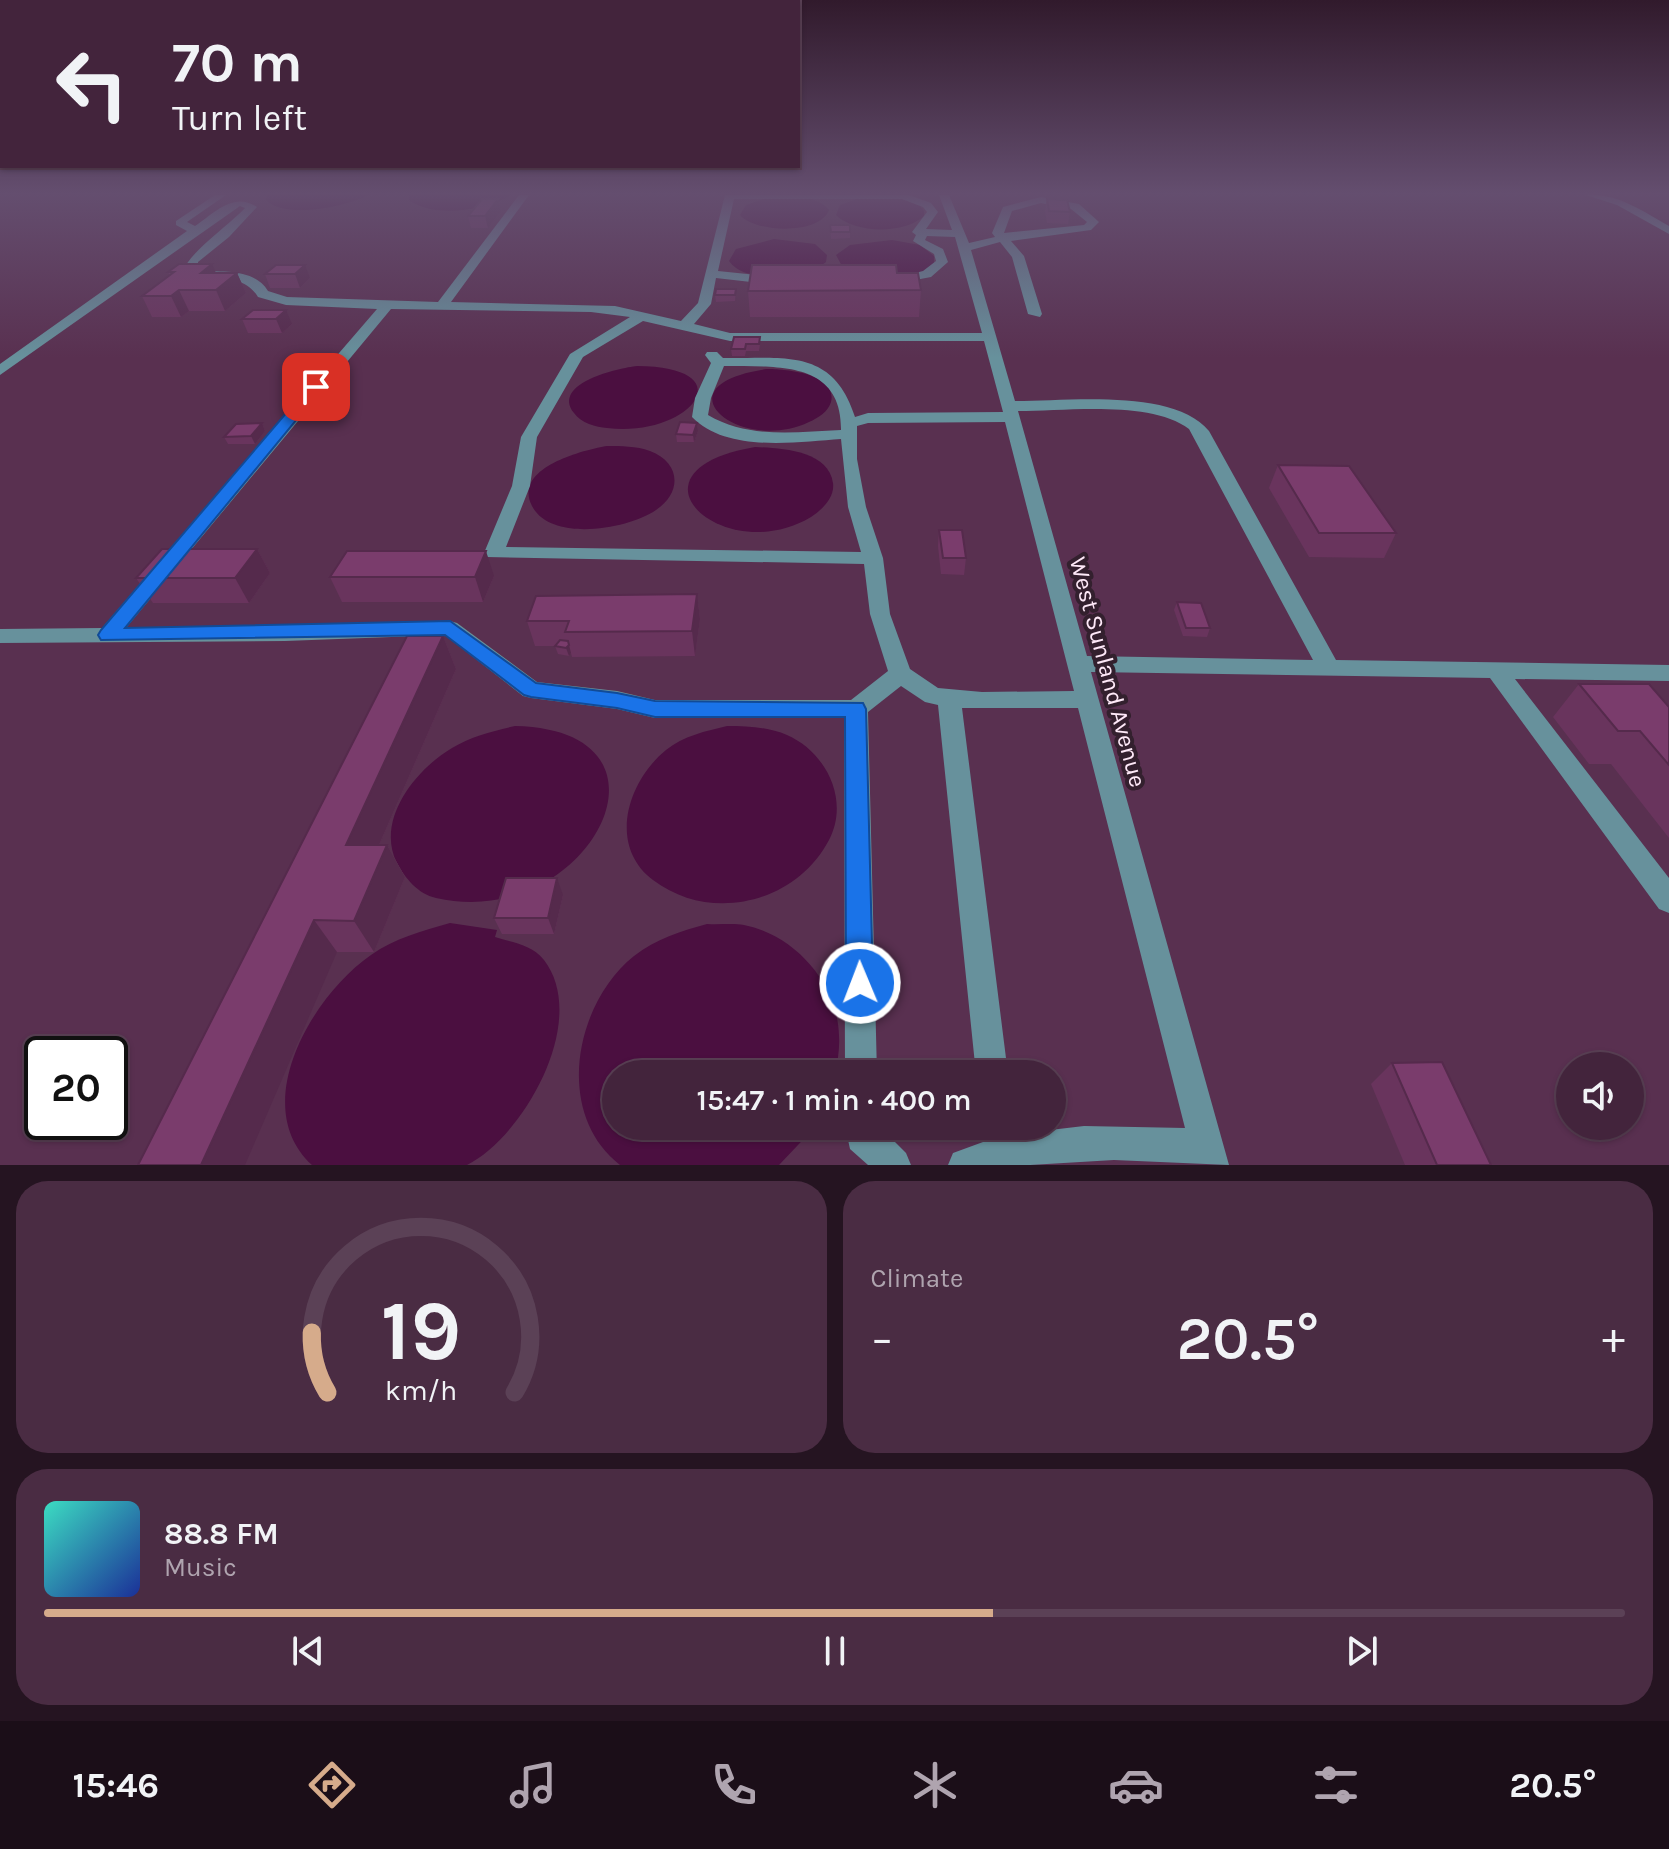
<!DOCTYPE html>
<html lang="en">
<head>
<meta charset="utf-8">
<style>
	body { margin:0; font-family:Karla,sans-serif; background:#4a2c43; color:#f1f3f6; height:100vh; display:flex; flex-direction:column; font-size:30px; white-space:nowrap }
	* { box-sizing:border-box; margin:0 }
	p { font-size:26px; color:#afa4af }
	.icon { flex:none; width:44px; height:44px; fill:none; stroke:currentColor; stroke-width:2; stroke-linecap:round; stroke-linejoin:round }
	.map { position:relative; height:1165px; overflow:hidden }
	.sheet { display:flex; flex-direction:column; gap:16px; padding:16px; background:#251421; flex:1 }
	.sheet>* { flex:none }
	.banner { position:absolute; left:0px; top:0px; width:800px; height:168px; box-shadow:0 2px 6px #0004,0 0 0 2px #5b4156; background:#43243c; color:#f1f3f6; overflow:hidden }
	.buttons { position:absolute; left:1556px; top:1052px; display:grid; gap:16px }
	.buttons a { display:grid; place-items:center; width:88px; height:88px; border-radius:50%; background:#43243c; box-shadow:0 2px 6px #0004,0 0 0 2px #5b4156; font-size:40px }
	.speed { position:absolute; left:24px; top:1036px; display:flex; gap:16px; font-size:40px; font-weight:700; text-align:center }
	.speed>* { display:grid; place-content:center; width:104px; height:104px; border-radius:50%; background:#43243c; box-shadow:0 2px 6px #0004,0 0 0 2px #5b4156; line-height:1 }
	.speed .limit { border:4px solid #111; border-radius:12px; background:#fff; color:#111 }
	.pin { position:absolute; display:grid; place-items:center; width:68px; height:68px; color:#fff; margin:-34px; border-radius:16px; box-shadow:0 4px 12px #0006 }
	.me { position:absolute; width:88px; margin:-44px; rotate:359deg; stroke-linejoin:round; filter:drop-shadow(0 0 6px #0008) }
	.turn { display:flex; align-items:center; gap:28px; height:168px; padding:0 40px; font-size:36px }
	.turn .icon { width:104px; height:104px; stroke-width:2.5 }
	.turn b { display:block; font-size:56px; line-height:68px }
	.big { font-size:60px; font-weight:600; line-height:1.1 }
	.sheet .card { flex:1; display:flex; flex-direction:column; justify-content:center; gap:12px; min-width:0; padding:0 28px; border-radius:32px; background:#4a2c43 }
	.sheet .dial { align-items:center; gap:0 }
	.dial svg { height:208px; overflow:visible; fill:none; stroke:#5b4156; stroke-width:7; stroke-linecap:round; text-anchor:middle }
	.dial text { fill:#f1f3f6; stroke:none }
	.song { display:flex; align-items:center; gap:24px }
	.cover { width:96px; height:96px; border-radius:12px; background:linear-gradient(135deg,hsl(170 70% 55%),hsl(230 70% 35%)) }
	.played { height:8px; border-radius:4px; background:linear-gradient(90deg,#d6ab8b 60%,#5b4156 60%) }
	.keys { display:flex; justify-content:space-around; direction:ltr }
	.heat { display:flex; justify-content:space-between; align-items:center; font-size:44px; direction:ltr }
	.sheet .tiles { flex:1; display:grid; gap:16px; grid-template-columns:1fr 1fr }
	.card:last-child { grid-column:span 2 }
	.trip { position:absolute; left:602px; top:1060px; width:464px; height:80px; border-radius:40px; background:#43243c; box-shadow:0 2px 6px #0004,0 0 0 2px #5b4156; font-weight:600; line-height:80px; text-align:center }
	.dock { display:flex; height:128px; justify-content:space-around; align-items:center; background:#1b0e18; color:#afa4af }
	.dock .icon { width:56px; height:56px }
	.dock .on { color:#d6ab8b }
	.dock b { font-size:36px; color:#f1f3f6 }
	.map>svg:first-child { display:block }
</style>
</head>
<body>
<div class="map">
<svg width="1669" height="1165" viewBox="0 0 1669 1165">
	<rect width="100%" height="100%" fill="#593050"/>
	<g fill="#4b0f40">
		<path d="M268,195H369C347,206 286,220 266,200Z"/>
		<path d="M409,195H511C486,210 435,219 409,200Z"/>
		<path d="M767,198C787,198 815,193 829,210C820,235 755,233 740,215L746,205Z"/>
		<path d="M860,198H900L920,206L924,211V216C905,234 855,234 836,215L840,205Z"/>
		<path d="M774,239L815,244L827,255L826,262L818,268C792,271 747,286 729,261L736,249Z"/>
		<path d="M892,240L920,245L934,256V263C912,288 871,272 843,268L836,255L850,245Z"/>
		<path d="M637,366C747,367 690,438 607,428C596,427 581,423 574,413C551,383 619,368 637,366Z"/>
		<path d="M767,369C784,369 838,373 831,402C828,412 818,418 809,422C740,455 654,385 767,369Z"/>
		<path d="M607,446C621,446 636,446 650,451C680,462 683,492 656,510C629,529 551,543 532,506C512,468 583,450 607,446Z"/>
		<path d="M755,447C780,448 828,450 833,483C835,497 822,510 811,517C724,569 615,471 755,447Z"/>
		<path d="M515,726C695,730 587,933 436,898C418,894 405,878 397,863C375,820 416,769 452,748C472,736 493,731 515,726Z"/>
		<path d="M727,726C748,726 768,727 787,735C826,752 850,800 829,840C796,903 711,924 653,880C607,845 628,781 666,750C683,736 706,731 727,726Z"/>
		<path d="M450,923L497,930L495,937C513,943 531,944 544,960C590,1020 524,1136 467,1165H312C247,1105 313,995 371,955C395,938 422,931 450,923Z"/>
		<path d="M707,924C719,925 733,923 744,925C795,935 838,984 839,1036C840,1049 837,1062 836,1074H616V1126H816L779,1165H620C554,1114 574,1004 634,956C656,939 681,931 707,924Z"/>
	</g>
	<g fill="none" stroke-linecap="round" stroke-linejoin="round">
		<g fill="#67919c" fill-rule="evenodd">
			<path d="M215,195H226L187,222L195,226C214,213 234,191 257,207L229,237L198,262V271C222,272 254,268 268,291L287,297L438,302L519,195H529L451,302L615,306L681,321L698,303L725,195H909L931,203L938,212L926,229L952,230L939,195H949L969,243L995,237L992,233L1003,207L1041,197L1079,204L1099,222L1091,230L1011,241L1024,256L1042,314L1040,317L1028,314L1012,257L1000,242L971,250L1015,401C1068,401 1174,388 1209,431L1336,660L1669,665V681L1515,679L1669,878V913L1659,909L1490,678L1091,672L1229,1165L1114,1160L1030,1165H948L953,1153L983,1142L981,1126H1015L1016,1134L1084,1126L1185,1128L1078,708H962L1008,1074H976L938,705L925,702L901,686L868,712L877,1074H845L844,718H655L617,709L531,698L523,696L445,635L285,641L0,643V629L102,628L377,309L286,305L258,297C243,272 215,282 191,278L184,270C187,255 231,223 245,208L240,206L0,375V364L187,231L176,225V221ZM734,199H902L923,207L927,212L912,232L916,235L913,241L934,254L936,261L923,271L888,280L894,284L931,277L948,262L943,249L925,240L927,236L955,237L982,333H730L694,324L711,304L716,278L776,285L782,281L776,277L718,271ZM1041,203L1071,209L1087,222L1084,225L1004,233L1012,211ZM391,309L591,312L630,317L570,354L521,437L512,486L484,553L487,557L864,564L870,614L888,671L851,700H655L617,691L537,682L457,623L450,621L126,628ZM643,321L730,341H984L1003,412L868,413L855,417C833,347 783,359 723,358L717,352H707L705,355L711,363L695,398L692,417C727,453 796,442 841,439L848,507L861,552L506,547L530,486L537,437L583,357ZM724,366C774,367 842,359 841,430C795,432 749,439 708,415L711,398ZM1018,411C1066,411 1151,400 1189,429L1313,660L1087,656ZM1005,422L1067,664L1074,691L982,692L938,688L910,669L890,614L883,558L866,507L857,459V426L868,423Z"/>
			<path d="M1586,195C1617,193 1642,211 1669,226V234L1617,205Z"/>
			<polygon points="845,1126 879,1126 906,1153 911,1165 868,1165 850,1149"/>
		</g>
	</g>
	<g fill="#69345d">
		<polygon points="498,199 501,211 488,228 471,228 468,216"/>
		<polygon points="1047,199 1070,212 1068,224 1047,223 1045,211"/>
		<polygon points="830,225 850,225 850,238 831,239"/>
		<polygon points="276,265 310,278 300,288 270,288 265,274"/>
		<polygon points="168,272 237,273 246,293 225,311 189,311 181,317 152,317 142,296 170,276"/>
		<polygon points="897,273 921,290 919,317 750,317 748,291"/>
		<polygon points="736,289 735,301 716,302 715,295"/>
		<polygon points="253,310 292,324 282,333 248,333 242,319"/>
		<polygon points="734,337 760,344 759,351 746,351 745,356 732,356 731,349"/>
		<polygon points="316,360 319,367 304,384 290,384 287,377"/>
		<polygon points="262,423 265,431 255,444 228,444 224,437"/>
		<polygon points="697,423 698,431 694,442 677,442 676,434"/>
		<polygon points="1278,465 1396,533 1384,558 1309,557 1269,488"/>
		<polygon points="939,530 966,558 964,575 941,574 938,546"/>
		<polygon points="257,549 270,573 249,603 153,603 136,578"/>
		<polygon points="494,576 483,602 342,602 330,577"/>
		<polygon points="697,594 700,619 695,656 572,657 571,653 569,656 558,654 555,646 535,646 527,621"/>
		<polygon points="1177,602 1210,628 1207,637 1183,636 1174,610"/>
		<polygon points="443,636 456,669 379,845 387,845 405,877 374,952 337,952 138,1165"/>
		<polygon points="1579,684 1669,707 1669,838 1611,764 1589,764 1553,717"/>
		<polygon points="563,895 554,934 502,934 494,918"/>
		<polygon points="1392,1063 1491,1165 1405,1165 1371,1084"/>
	</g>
	<g fill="#552a4c">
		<polygon points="498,199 501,211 488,228 485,216"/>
		<polygon points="212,264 221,284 201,273"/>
		<polygon points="305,265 310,278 300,288 295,274"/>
		<polygon points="237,273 246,293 225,311 216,290"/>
		<polygon points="179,290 189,311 181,317 171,296"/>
		<polygon points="286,310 292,324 282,333 276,319"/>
		<polygon points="316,360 319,367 304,384 301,377"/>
		<polygon points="262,423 265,431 255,444 251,436"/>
		<polygon points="697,423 698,431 694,442 693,435"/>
		<polygon points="257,549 270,573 249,603 235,578"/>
		<polygon points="486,551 494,576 483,602 475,577"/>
		<polygon points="697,594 700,619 695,656 692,631"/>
		<polygon points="443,636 456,669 365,877 346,845"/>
		<polygon points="569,645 571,653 569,656 566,648"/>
		<polygon points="387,845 405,877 374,952 354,921"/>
		<polygon points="557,878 563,895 554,934 548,918"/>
		<polygon points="314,920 337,952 245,1165 201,1165"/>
	</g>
	<g fill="#7a3c6c" stroke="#552a4c" stroke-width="2">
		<polygon points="482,199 498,199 485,216 468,216"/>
		<polygon points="1047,199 1067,200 1070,212 1049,211"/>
		<polygon points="830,225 850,225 850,232 831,232"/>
		<polygon points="179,264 212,264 201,273 237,273 216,290 179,290 171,296 142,296 174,272 168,272"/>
		<polygon points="276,265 305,265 295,274 265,274"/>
		<polygon points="752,265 896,265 897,273 918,273 921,290 748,291"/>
		<polygon points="716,289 736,289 735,295 715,295"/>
		<polygon points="253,310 286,310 276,319 242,319"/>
		<polygon points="734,337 760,337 759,344 746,344 745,349 731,349"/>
		<polygon points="302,360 316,360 301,377 287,377"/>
		<polygon points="680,422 697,423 693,435 676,434"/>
		<polygon points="262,423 251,436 224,437 236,424"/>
		<polygon points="1278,465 1349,466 1396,533 1319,533"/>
		<polygon points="939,530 962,530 966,558 943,558"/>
		<polygon points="162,549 257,549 235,578 136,578"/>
		<polygon points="347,551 486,551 475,577 330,577"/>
		<polygon points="697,594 692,631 565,632 569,621 527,621 536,596"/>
		<polygon points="1177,602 1201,603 1210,628 1186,628"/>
		<polygon points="407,636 443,636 346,845 387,845 354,921 314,920 201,1165 138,1165"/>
		<polygon points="560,640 568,641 569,645 566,648 555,646"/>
		<polygon points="1579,684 1649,684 1669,707 1669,765 1640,731 1618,731"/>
		<polygon points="506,878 557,878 548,918 494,918"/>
		<polygon points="1442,1062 1491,1165 1437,1165 1392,1063"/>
	</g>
	<linearGradient id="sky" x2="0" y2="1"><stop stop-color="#311a2c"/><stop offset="0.54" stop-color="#644e6f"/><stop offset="1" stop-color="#644e6f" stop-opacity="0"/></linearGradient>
	<rect width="1669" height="358" fill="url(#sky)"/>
	<polygon fill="#1a73e8" stroke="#114b97" stroke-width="2" points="316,383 321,384 321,390 125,628 450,621 536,683 617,693 655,701 863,703 866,709 873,983 869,992 860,996 850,992 846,983 845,717 655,717 617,708 531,697 524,695 445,635 101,640 98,635 101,630 311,384"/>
	<g text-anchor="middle" stroke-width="8" stroke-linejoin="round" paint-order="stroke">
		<g font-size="24" fill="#fee9f8" stroke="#33202e">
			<text transform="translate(1108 672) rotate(75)" y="8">West Sunland Avenue</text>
		</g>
	</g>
</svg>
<div class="buttons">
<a><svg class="icon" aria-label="sound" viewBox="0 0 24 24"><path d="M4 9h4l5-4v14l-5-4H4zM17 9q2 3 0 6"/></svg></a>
</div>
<div class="speed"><div class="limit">20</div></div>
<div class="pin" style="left:316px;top:387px;background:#d93025"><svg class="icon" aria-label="arrive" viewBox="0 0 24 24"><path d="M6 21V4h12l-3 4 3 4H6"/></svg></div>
<svg class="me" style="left:860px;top:983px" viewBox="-20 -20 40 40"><circle r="17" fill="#1a73e8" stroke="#fff" stroke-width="3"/><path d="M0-11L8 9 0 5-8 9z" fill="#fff"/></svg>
<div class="trip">15:47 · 1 min · 400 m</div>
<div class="banner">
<div class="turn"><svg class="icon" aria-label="left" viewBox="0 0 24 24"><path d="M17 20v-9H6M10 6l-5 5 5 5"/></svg><div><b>70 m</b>Turn left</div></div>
</div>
</div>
<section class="sheet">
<div class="tiles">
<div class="card dial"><svg viewBox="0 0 100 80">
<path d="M14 69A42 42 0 1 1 86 69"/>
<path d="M14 69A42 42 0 0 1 8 46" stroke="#d6ab8b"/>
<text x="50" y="56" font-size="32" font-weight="700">19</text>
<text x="50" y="72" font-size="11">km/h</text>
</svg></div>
<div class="card"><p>Climate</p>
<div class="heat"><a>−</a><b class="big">20.5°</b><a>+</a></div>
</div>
<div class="card">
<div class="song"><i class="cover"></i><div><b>88.8 FM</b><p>Music</p></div></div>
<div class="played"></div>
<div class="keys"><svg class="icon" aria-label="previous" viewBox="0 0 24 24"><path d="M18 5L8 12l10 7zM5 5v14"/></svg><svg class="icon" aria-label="pause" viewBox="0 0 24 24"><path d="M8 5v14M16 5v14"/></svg><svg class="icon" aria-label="next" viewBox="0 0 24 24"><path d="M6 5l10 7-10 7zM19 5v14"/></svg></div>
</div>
</div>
</section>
<nav class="dock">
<b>15:46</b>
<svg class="icon on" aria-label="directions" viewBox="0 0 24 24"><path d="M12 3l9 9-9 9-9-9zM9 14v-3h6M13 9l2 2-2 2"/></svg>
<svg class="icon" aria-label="music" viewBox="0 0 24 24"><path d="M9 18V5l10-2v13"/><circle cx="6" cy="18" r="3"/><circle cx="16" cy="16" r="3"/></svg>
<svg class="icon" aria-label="phone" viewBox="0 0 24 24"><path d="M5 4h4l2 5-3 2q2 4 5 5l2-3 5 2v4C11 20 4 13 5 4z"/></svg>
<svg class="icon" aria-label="climate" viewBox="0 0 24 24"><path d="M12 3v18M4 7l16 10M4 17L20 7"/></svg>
<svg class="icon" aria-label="car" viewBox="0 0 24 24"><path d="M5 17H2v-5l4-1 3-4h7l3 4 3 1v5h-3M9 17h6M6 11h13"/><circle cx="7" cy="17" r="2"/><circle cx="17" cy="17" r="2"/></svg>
<svg class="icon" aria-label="filters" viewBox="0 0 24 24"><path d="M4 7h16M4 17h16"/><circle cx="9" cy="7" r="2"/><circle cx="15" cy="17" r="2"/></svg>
<b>20.5°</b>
</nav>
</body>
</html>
